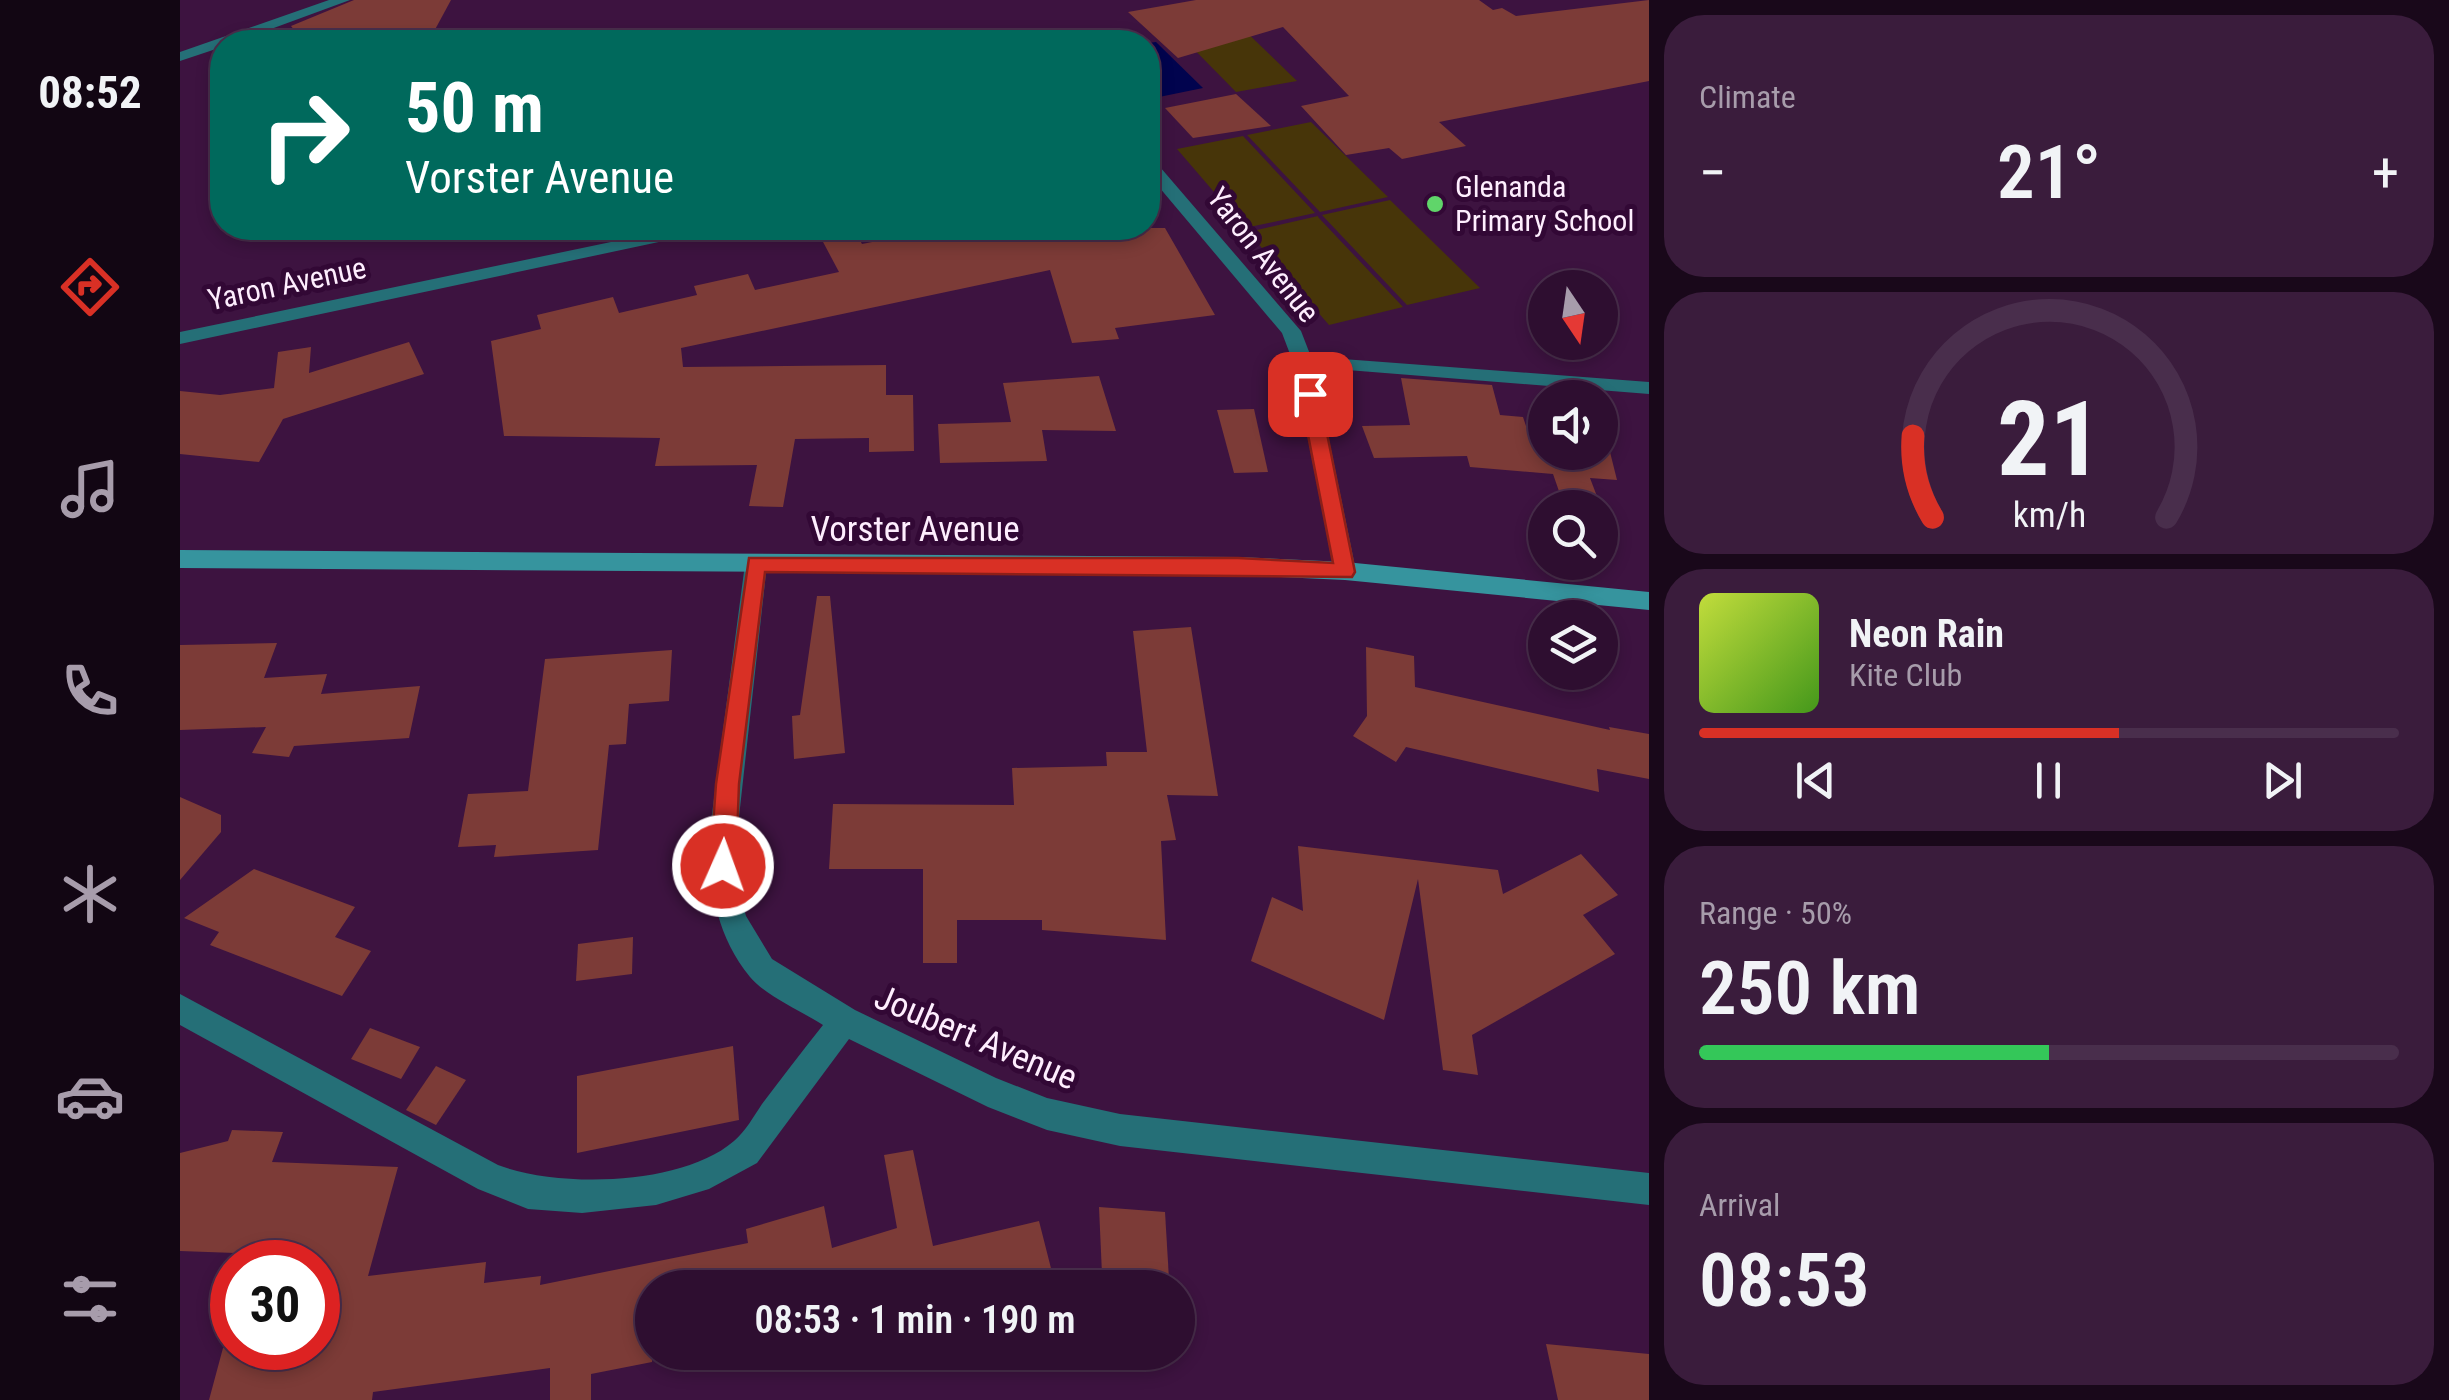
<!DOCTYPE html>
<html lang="en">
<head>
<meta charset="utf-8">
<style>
	body { margin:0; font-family:"Roboto Condensed",sans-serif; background:#3a1c3c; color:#f1f3f6; height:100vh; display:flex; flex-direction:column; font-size:38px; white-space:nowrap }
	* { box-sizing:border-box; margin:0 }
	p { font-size:32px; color:#a79cab }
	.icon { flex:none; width:55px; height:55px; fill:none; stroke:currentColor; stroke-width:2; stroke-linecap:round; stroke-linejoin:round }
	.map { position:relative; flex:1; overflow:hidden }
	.side { display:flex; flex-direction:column; gap:15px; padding:15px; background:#19081a; width:800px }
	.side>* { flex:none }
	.guide { position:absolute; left:30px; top:30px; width:950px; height:210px; border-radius:40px; box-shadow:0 5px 15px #0003,0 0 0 2px #492e4c; background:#00695c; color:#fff; overflow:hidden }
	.needle { width:65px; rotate:167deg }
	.tools { position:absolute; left:1348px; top:270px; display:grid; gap:20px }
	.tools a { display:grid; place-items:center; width:90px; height:90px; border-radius:50%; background:#2e0e30; box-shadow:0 5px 15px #0003,0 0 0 2px #492e4c; font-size:50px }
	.speed { position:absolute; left:30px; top:1240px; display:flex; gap:20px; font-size:50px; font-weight:700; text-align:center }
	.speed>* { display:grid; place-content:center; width:130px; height:130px; border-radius:50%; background:#2e0e30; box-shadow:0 5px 15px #0003,0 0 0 2px #492e4c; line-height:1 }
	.speed .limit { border:15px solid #d22; background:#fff; color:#111 }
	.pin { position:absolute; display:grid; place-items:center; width:85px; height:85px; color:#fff; margin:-42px; border-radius:20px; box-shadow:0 5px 15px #0006 }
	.me { position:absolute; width:110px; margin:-55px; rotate:2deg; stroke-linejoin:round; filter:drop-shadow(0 0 8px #0008) }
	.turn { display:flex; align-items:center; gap:35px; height:210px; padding:0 30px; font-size:45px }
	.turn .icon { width:130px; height:130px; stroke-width:2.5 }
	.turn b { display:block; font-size:70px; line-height:85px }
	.big { font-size:75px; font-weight:600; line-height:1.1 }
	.side .widget { flex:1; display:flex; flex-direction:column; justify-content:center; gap:15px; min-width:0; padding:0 35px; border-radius:40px; background:#3a1c3c }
	.side .dial { align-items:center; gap:0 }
	.dial svg { height:260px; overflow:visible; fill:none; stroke:#492e4c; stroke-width:7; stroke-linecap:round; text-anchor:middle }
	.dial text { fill:#f1f3f6; stroke:none }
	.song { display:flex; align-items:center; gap:30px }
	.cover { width:120px; height:120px; border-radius:15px; background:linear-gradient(135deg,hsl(70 70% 55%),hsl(100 70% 35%)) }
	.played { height:10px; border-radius:5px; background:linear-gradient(90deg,#d93025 60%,#492e4c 60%) }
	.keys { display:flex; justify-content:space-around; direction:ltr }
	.heat { display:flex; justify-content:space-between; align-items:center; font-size:55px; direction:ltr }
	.charge { height:15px; border-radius:8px; background:linear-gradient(90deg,#34c759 50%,#492e4c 0) }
	.trip { position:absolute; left:455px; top:1270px; width:560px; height:100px; border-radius:50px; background:#2e0e30; box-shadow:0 5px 15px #0003,0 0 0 2px #492e4c; font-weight:600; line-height:100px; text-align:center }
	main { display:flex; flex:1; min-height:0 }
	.menu { display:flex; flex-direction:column; width:180px; justify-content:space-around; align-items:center; background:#120613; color:#a79cab }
	.menu .icon { width:70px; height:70px }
	.menu .on { color:#d93025 }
	.menu b { font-size:45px; color:#f1f3f6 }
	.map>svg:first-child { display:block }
</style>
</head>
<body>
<main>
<nav class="menu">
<b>08:52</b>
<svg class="icon on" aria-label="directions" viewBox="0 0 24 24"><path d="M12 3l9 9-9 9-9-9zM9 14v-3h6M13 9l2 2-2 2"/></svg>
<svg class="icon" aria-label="music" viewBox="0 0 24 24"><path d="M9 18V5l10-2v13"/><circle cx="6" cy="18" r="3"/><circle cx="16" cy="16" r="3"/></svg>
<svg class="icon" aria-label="phone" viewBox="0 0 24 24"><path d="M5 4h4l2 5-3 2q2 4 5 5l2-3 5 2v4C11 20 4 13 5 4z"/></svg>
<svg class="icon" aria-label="climate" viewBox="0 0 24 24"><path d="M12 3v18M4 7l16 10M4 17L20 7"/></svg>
<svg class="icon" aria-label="car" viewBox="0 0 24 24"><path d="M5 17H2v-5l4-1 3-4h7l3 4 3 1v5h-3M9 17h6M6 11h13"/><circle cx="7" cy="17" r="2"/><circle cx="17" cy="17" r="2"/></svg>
<svg class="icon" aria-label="filters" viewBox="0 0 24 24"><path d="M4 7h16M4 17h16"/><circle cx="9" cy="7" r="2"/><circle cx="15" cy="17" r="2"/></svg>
</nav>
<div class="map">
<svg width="1469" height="1400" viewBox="0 0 1469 1400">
	<rect width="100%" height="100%" fill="#3d1340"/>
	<g fill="#473509">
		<polygon points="1054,20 1117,81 1056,92 995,30"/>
		<polygon points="1131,122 1208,197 1140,212 1067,135"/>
		<polygon points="1063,136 1135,213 1065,228 997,149"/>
		<polygon points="1210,200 1300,288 1227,305 1142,215"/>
		<polygon points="1138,216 1138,217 1223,307 1149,325 1068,232"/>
	</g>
	<polygon fill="#01034e" points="976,42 1023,88 979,97 968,85 968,43"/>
	<g fill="#7c3b37">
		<polygon points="174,0 271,0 251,37 124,42 111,26"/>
		<polygon points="1016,0 1299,0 1313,10 1322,8 1336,16 1469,0 1469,81 1259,122 1286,146 1222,159 1209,148 1166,155 1121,106 1169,96 1103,27 998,58 948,12"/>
		<polygon points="1056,94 1091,126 1013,138 985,108"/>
		<polygon points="763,228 985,228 1035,315 935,328 939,339 892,343 870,270 501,348 503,367 706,365 706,395 733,395 734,451 689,452 689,438 615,439 603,507 569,506 577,465 475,466 480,438 324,436 311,341 361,329 357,315 433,297 439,313 517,295 514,286 568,274 575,290 659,272 642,240 676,233 682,244"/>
		<polygon points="229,342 244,374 103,419 79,462 0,454 0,391 40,395 94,388 98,352 131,347 129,373"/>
		<polygon points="919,376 936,431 862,430 867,461 760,463 758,424 831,422 823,383"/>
		<polygon points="1221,378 1312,385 1320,415 1343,417 1346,426 1365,428 1365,452 1420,452 1420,432 1425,432 1437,480 1410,478 1418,499 1381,497 1373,474 1290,467 1287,456 1194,458 1182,426 1230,425"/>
		<polygon points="1074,409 1088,472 1054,473 1037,410"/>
		<polygon points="637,596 650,596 665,753 614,759 612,716 620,715"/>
		<polygon points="1011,627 1038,796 987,795 996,840 981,841 986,940 862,930 862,920 777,920 777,963 743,963 743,869 649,869 653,804 834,805 832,768 927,766 926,752 967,752 953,631"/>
		<polygon points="97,643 84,678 147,674 141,694 240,686 229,738 114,746 109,757 72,753 86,727 0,730 0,645"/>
		<polygon points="1186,647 1234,656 1235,687 1430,730 1429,727 1469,734 1469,779 1417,769 1419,792 1226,747 1216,762 1173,736 1187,716"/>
		<polygon points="492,650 489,701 449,704 446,744 429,745 418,850 314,857 316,845 278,847 288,794 348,791 365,659"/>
		<polygon points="0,797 41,815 41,832 0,880"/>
		<polygon points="1118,846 1318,870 1323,894 1401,854 1438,895 1403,915 1435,954 1292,1035 1298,1075 1263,1070 1238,879 1204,1020 1071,961 1092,897 1123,911"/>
		<polygon points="74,869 175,907 155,937 191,951 162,996 30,945 39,932 4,918"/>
		<polygon points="453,937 452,974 396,981 398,944"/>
		<polygon points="190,1028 240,1047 221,1079 171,1059"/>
		<polygon points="553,1046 559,1120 397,1153 397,1076"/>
		<polygon points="256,1066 286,1080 256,1125 226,1110"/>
		<polygon points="52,1130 103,1132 92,1162 218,1167 188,1276 306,1262 304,1283 361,1276 360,1285 568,1243 566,1229 644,1206 652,1248 717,1228 704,1155 733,1150 753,1246 859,1221 876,1288 472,1288 472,1362 411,1374 411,1400 370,1400 370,1368 193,1392 192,1400 29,1400 43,1348 138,1348 138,1256 0,1251 0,1153 48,1141"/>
		<polygon points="919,1207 985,1212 989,1279 922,1274"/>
		<polygon points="1366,1344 1469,1354 1469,1400 1378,1400"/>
	</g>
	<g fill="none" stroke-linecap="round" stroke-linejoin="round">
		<polygon fill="#256f77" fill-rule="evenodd" points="1123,356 1469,382 1469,394 1117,366 1114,362"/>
		<g fill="#256f77" fill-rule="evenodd">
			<polygon points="149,0 170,0 56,42 42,42 42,47 0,61 0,52"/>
			<polygon points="968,159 974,160 1121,331 1133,362 1176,571 1173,577 1157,577 1154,571 1113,362 1102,333 968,174"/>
			<polygon points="498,228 530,228 521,233 0,344 0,332"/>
			<path d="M576,555L587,564L556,844L558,888L566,916L592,959L675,1010L816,1078L867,1098L940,1114L1469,1173V1205L940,1146L867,1130L808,1107L669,1039L577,1163L529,1189L476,1205L402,1213L348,1209L298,1189L0,1025V994L318,1165C379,1188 502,1186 554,1141C565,1132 574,1116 582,1104C602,1078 622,1051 643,1025C621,1011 586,996 570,977C538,938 530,892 528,844L565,564Z"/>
		</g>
		<polygon fill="#36949e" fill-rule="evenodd" points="0,550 1058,557 1165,562 1469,592 1469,610 1165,580 1058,575 0,568"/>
	</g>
	<polygon fill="#d93025" stroke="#8d1f18" stroke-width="2.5" points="1130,388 1139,394 1175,572 1172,577 585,572 559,784 556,866 552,874 543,878 534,874 530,866 536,784 569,558 1058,558 1153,563 1120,394"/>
	<circle fill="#60d56a" stroke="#320835" stroke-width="4" cx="1255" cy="204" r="10"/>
	<g text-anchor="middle" stroke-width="10" stroke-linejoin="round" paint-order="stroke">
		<g font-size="30" fill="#feeefe" stroke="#320835" text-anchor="start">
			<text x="1275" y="197">Glenanda<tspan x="1275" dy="34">Primary School</tspan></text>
		</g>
		<g font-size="30" fill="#feeefe" stroke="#320835">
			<text transform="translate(1083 255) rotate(52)" y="10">Yaron Avenue</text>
			<text transform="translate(107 284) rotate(-12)" y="10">Yaron Avenue</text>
		</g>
		<g font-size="35" fill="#feeefe" stroke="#320835">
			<text x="735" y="541">Vorster Avenue</text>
			<text transform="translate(796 1037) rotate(23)" y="12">Joubert Avenue</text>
		</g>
	</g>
</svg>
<div class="tools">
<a><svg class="needle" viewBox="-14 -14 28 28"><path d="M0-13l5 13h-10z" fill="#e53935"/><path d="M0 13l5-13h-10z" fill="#a79cab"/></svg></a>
<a><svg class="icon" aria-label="sound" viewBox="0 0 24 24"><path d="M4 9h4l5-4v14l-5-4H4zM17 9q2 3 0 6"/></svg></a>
<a><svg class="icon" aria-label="search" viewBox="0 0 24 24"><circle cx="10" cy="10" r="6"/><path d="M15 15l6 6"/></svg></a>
<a><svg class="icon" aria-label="layers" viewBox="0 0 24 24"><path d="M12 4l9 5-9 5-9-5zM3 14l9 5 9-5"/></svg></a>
</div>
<div class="speed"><div class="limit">30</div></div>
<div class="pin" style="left:1130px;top:394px;background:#d93025"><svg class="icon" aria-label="arrive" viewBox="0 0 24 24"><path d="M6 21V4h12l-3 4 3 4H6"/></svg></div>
<svg class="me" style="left:543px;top:866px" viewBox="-20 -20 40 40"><circle r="17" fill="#d93025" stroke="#fff" stroke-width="3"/><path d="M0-11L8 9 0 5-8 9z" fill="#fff"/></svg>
<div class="trip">08:53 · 1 min · 190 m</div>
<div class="guide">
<div class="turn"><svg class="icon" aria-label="right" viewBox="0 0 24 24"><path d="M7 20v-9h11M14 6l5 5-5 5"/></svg><div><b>50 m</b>Vorster Avenue</div></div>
</div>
</div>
<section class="side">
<div class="widget"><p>Climate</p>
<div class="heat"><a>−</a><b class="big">21°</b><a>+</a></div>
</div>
<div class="widget dial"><svg viewBox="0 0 100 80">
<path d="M14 69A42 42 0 1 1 86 69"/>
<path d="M14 69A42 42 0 0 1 8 44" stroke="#d93025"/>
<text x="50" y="56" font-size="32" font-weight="700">21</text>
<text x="50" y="72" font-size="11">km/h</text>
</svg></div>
<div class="widget">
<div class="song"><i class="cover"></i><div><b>Neon Rain</b><p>Kite Club</p></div></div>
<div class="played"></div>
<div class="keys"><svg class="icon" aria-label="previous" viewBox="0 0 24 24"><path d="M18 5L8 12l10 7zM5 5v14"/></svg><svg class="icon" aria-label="pause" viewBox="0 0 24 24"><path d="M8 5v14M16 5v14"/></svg><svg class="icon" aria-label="next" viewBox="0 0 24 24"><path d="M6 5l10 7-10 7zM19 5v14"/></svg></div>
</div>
<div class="widget"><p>Range · 50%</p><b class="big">250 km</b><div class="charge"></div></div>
<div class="widget"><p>Arrival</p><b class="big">08:53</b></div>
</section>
</main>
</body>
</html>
